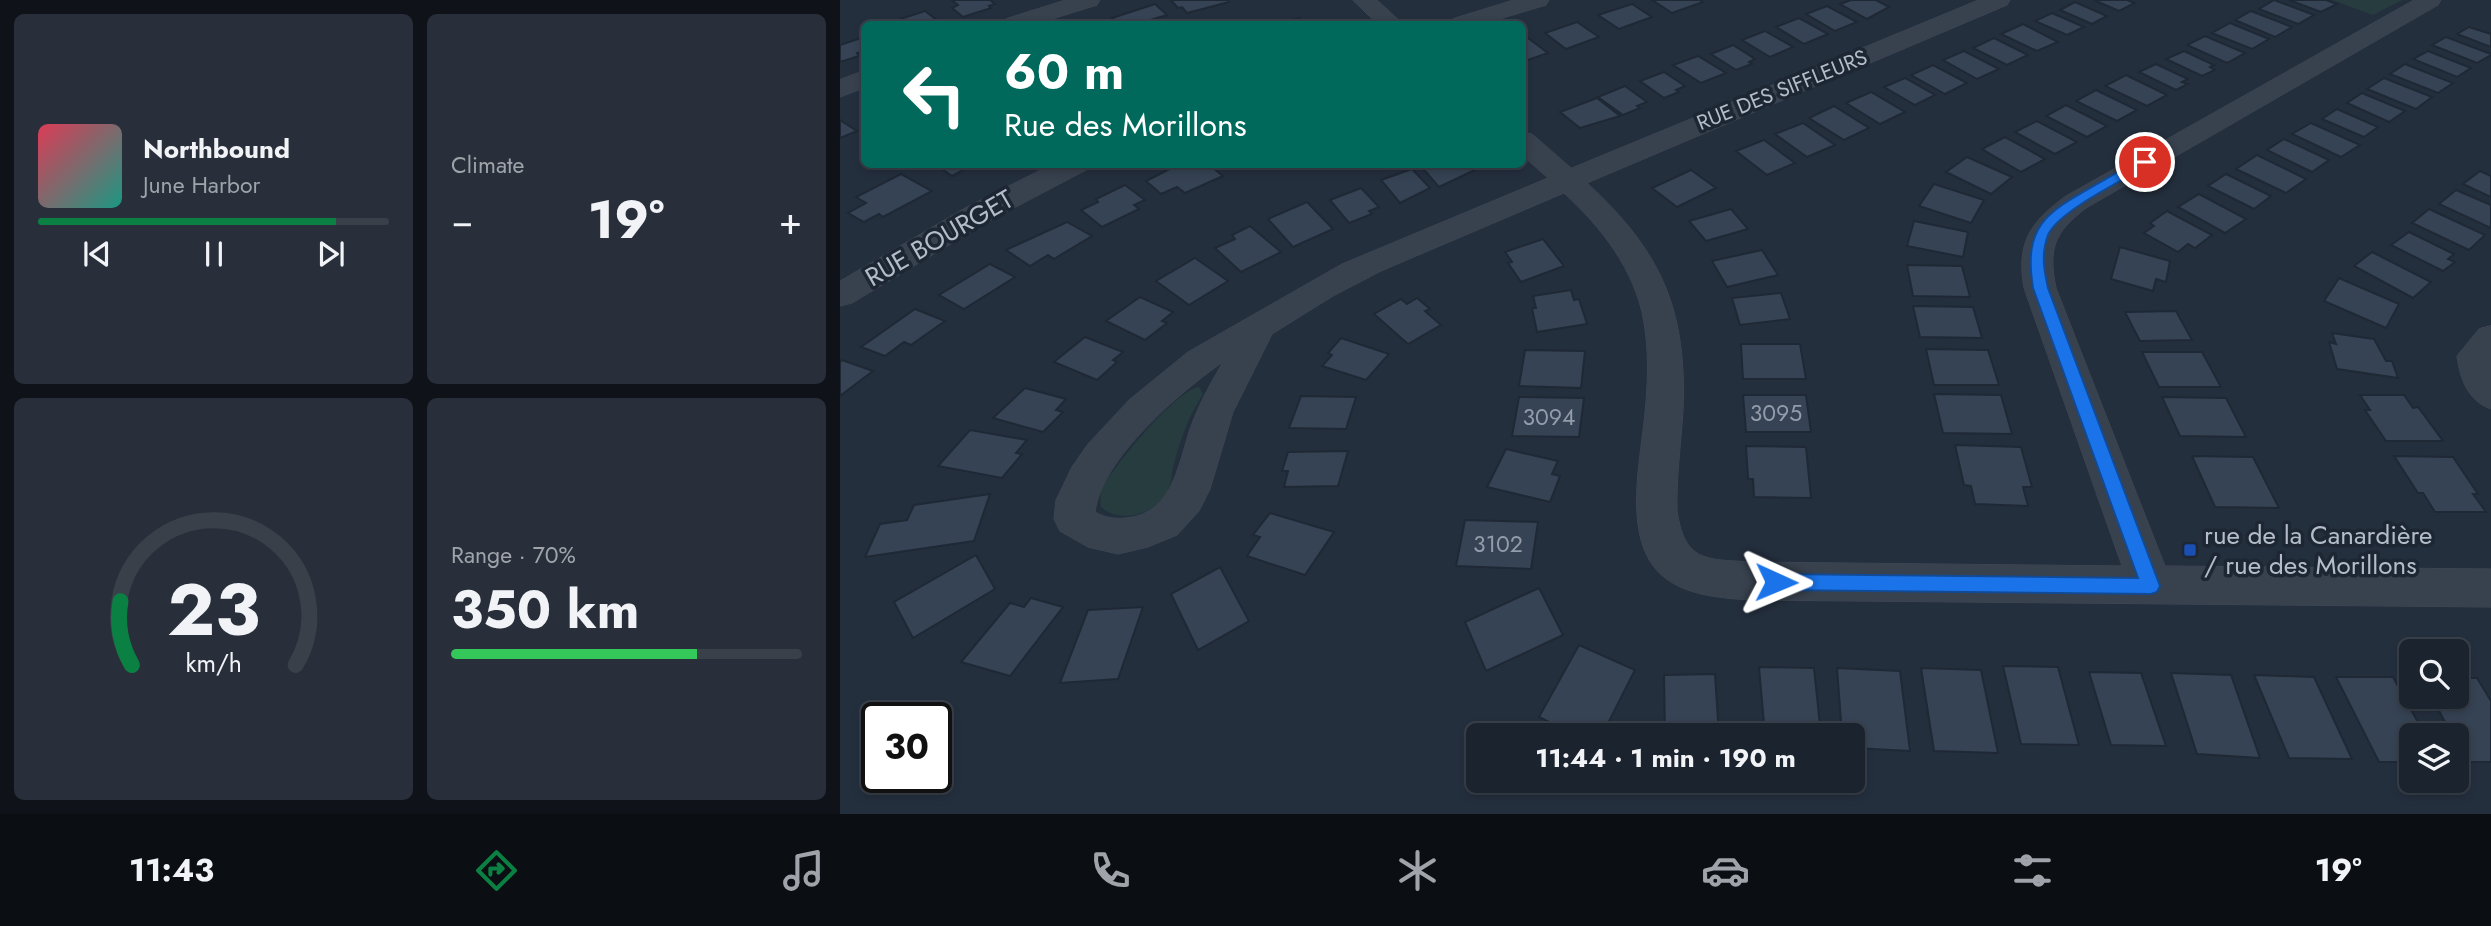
<!DOCTYPE html>
<html lang="en">
<head>
<meta charset="utf-8">
<style>
	body { margin:0; font-family:Jost,sans-serif; background:#282f3a; color:#f1f3f6; height:100vh; display:flex; flex-direction:column; font-size:26px; white-space:nowrap }
	* { box-sizing:border-box; margin:0 }
	p { font-size:23px; color:#a0a4aa }
	.icon { flex:none; width:38px; height:38px; fill:none; stroke:currentColor; stroke-width:2; stroke-linecap:round; stroke-linejoin:round }
	.map { position:relative; flex:1; overflow:hidden }
	.sheet { display:flex; flex-direction:column; gap:14px; padding:14px; background:#0f1319; width:840px }
	.sheet>* { flex:none }
	.top-card { position:absolute; left:21px; top:21px; width:665px; height:147px; border-radius:10px; box-shadow:0 4px 10px #0003,0 0 0 2px #39404a; background:#00695c; color:#fff; overflow:hidden }
	.controls { position:absolute; left:1559px; top:639px; display:grid; gap:14px }
	.controls a { display:grid; place-items:center; width:70px; height:70px; border-radius:10px; background:#1b232e; box-shadow:0 4px 10px #0003,0 0 0 2px #39404a; font-size:35px }
	.speed { position:absolute; left:21px; top:702px; display:flex; gap:14px; font-size:35px; font-weight:700; text-align:center }
	.speed>* { display:grid; place-content:center; width:91px; height:91px; border-radius:50%; background:#1b232e; box-shadow:0 4px 10px #0003,0 0 0 2px #39404a; line-height:1 }
	.speed .limit { border:4px solid #111; border-radius:10px; background:#fff; color:#111 }
	.pin { position:absolute; display:grid; place-items:center; width:60px; height:60px; color:#fff; margin:-30px; border:4px solid #fff; border-radius:50%; box-shadow:0 2px 7px #0007 }
	.me { position:absolute; width:77px; margin:-38px; rotate:91deg; stroke-linejoin:round; filter:drop-shadow(0 0 5px #0008) }
	.turn { display:flex; align-items:center; gap:24px; height:147px; padding:0 28px; font-size:32px }
	.turn .icon { width:91px; height:91px; stroke-width:2.5 }
	.turn b { display:block; font-size:49px; line-height:60px }
	.big { font-size:52px; font-weight:700; line-height:1.1 }
	.sheet .widget { flex:1; display:flex; flex-direction:column; justify-content:center; gap:10px; min-width:0; padding:0 24px; border-radius:10px; background:#282f3a }
	.sheet .dial { align-items:center; gap:0 }
	.dial svg { height:182px; overflow:visible; fill:none; stroke:#39404a; stroke-width:7; stroke-linecap:round; text-anchor:middle }
	.dial text { fill:#f1f3f6; stroke:none }
	.song { display:flex; align-items:center; gap:21px }
	.cover { width:84px; height:84px; border-radius:10px; background:linear-gradient(135deg,hsl(350 70% 55%),hsl(170 70% 35%)) }
	.played { height:7px; border-radius:4px; background:linear-gradient(90deg,#0b8043 85%,#39404a 85%) }
	.keys { display:flex; justify-content:space-around; direction:ltr }
	.heat { display:flex; justify-content:space-between; align-items:center; font-size:38px; direction:ltr }
	.charge { height:10px; border-radius:5px; background:linear-gradient(90deg,#34c759 70%,#39404a 0) }
	.sheet .tiles { flex:1; display:grid; gap:14px; grid-template-columns:repeat(2,1fr) }
	.trip { position:absolute; left:626px; top:723px; width:399px; height:70px; border-radius:10px; background:#1b232e; box-shadow:0 4px 10px #0003,0 0 0 2px #39404a; font-weight:700; line-height:70px; text-align:center }
	.tab-bar { display:flex; height:112px; justify-content:space-around; align-items:center; background:#0b0e12; color:#a0a4aa }
	.tab-bar .icon { width:49px; height:49px }
	.tab-bar .current { color:#0b8043 }
	.tab-bar b { font-size:32px; color:#f1f3f6 }
	main { display:flex; flex:1; min-height:0 }
	.map>svg:first-child { display:block }
</style>
</head>
<body>
<main>
<section class="sheet">
<div class="tiles">
<div class="widget">
<div class="song"><i class="cover"></i><div><b>Northbound</b><p>June Harbor</p></div></div>
<div class="played"></div>
<div class="keys"><svg class="icon" aria-label="previous" viewBox="0 0 24 24"><path d="M18 5L8 12l10 7zM5 5v14"/></svg><svg class="icon" aria-label="pause" viewBox="0 0 24 24"><path d="M8 5v14M16 5v14"/></svg><svg class="icon" aria-label="next" viewBox="0 0 24 24"><path d="M6 5l10 7-10 7zM19 5v14"/></svg></div>
</div>
<div class="widget"><p>Climate</p>
<div class="heat"><a>−</a><b class="big">19°</b><a>+</a></div>
</div>
<div class="widget dial"><svg viewBox="0 0 100 80">
<path d="M14 69A42 42 0 1 1 86 69"/>
<path d="M14 69A42 42 0 0 1 9 41" stroke="#0b8043"/>
<text x="50" y="56" font-size="32" font-weight="700">23</text>
<text x="50" y="72" font-size="11">km/h</text>
</svg></div>
<div class="widget"><p>Range · 70%</p><b class="big">350 km</b><div class="charge"></div></div>
</div>
</section>
<div class="map">
<svg width="1651" height="814" viewBox="0 0 1651 814">
	<rect width="100%" height="100%" fill="#242f3e"/>
	<g fill="#263c3f">
		<polygon points="1492,0 1562,0 1533,15"/>
		<path d="M359,387L363,394C350,414 341,437 335,460C332,469 332,479 329,487C320,514 281,525 261,507C260,499 260,492 264,485C277,463 336,390 359,387Z"/>
	</g>
	<g fill="#364354" stroke="#1f2835" stroke-width="2">
		<polygon points="112,0 150,0 155,4 149,6 151,8 123,17 112,8 118,5"/>
		<polygon points="331,0 388,0 389,2 347,13 342,7 338,8"/>
		<polygon points="812,0 860,0 863,2 832,13"/>
		<polygon points="1011,0 1036,0 1049,7 1027,19 1000,4"/>
		<polygon points="1254,0 1287,0 1295,3 1279,11"/>
		<polygon points="1434,0 1474,15 1458,24 1419,9"/>
		<polygon points="1449,0 1486,0 1497,4 1481,12"/>
		<polygon points="1235,2 1267,16 1252,24 1220,10"/>
		<polygon points="315,4 327,15 297,24 278,24 272,18"/>
		<polygon points="792,4 812,17 779,29 758,15"/>
		<polygon points="987,6 1017,22 995,31 966,14"/>
		<polygon points="85,11 102,24 45,24"/>
		<polygon points="1411,11 1452,27 1435,37 1395,20"/>
		<polygon points="1212,13 1244,27 1227,35 1195,21"/>
		<polygon points="459,18 465,23 476,20 480,24 440,24"/>
		<polygon points="959,18 988,34 964,44 936,27"/>
		<polygon points="737,22 759,37 726,49 705,33"/>
		<polygon points="1390,23 1429,39 1412,49 1372,33"/>
		<polygon points="1183,24 1218,42 1197,51 1161,34"/>
		<polygon points="1629,27 1651,34 1651,47 1617,34"/>
		<polygon points="925,31 953,47 930,57 902,40"/>
		<polygon points="1365,36 1405,53 1387,63 1347,45"/>
		<polygon points="24,37 24,51 17,53 19,56 0,62 0,45"/>
		<polygon points="1606,37 1651,54 1651,55 1637,63 1592,45"/>
		<polygon points="688,38 708,53 682,62 682,40"/>
		<polygon points="1154,38 1188,55 1167,65 1133,48"/>
		<polygon points="893,45 915,59 909,62 912,64 896,70 871,54"/>
		<polygon points="1124,51 1159,69 1137,79 1103,60"/>
		<polygon points="1344,51 1374,65 1370,67 1375,70 1362,76 1326,59"/>
		<polygon points="1588,51 1631,68 1617,77 1573,59"/>
		<polygon points="858,56 886,73 861,83 833,65"/>
		<polygon points="1316,64 1348,79 1342,82 1348,84 1336,90 1299,72"/>
		<polygon points="1565,64 1613,83 1598,93 1550,74"/>
		<polygon points="1093,65 1127,83 1105,94 1071,75"/>
		<polygon points="824,72 845,86 836,90 839,92 824,98 800,81"/>
		<polygon points="1286,75 1327,95 1307,106 1265,86"/>
		<polygon points="1065,78 1095,95 1075,105 1044,87"/>
		<polygon points="1544,78 1592,97 1576,109 1527,89"/>
		<polygon points="785,86 807,102 797,106 800,108 783,115 758,97"/>
		<polygon points="1256,90 1297,110 1277,121 1236,101"/>
		<polygon points="1031,92 1065,112 1040,124 1006,103"/>
		<polygon points="1522,93 1565,111 1549,122 1507,103"/>
		<polygon points="757,98 780,116 740,128 720,112"/>
		<polygon points="1226,105 1267,126 1247,137 1206,116"/>
		<polygon points="994,106 1029,128 1004,140 969,118"/>
		<polygon points="1497,109 1538,127 1524,137 1482,119"/>
		<polygon points="0,120 17,131 0,138"/>
		<polygon points="1197,121 1237,142 1215,154 1175,132"/>
		<polygon points="963,123 995,145 967,157 935,134"/>
		<polygon points="1471,123 1520,145 1501,157 1452,134"/>
		<polygon points="1165,137 1205,159 1181,172 1142,149"/>
		<polygon points="1444,139 1489,160 1472,172 1427,150"/>
		<polygon points="924,140 955,163 927,175 896,151"/>
		<polygon points="1417,155 1466,179 1446,193 1396,169"/>
		<polygon points="1127,157 1172,177 1151,194 1106,172"/>
		<polygon points="95,164 135,164 112,176"/>
		<polygon points="333,164 368,164 383,176 345,193 337,187 321,194 306,181 328,170 325,168"/>
		<polygon points="579,164 633,164 637,169 599,187"/>
		<polygon points="572,169 590,188 560,203 541,180"/>
		<polygon points="851,170 876,188 837,207 812,188"/>
		<polygon points="1640,171 1651,176 1651,197 1623,184"/>
		<polygon points="61,174 92,191 43,217 39,214 24,222 8,213 26,203 16,197"/>
		<polygon points="1386,174 1431,196 1414,209 1368,186"/>
		<polygon points="1094,184 1144,200 1131,223 1079,206"/>
		<polygon points="285,185 305,200 294,205 299,209 262,227 241,210 258,202 256,199"/>
		<polygon points="521,188 539,207 529,211 532,214 509,223 490,200"/>
		<polygon points="1616,190 1651,205 1651,228 1599,204"/>
		<polygon points="1359,194 1406,219 1385,233 1338,207"/>
		<polygon points="467,202 493,229 453,247 428,219"/>
		<polygon points="891,209 908,229 866,241 849,221"/>
		<polygon points="1589,209 1645,235 1629,250 1572,223"/>
		<polygon points="1327,211 1372,235 1355,248 1348,244 1338,252 1304,233 1314,226 1310,223"/>
		<polygon points="1074,221 1128,232 1123,257 1067,246"/>
		<polygon points="227,222 252,236 214,259 208,255 190,266 166,250"/>
		<polygon points="410,226 441,252 401,272 375,248 395,239 392,235"/>
		<polygon points="1569,232 1614,254 1608,259 1615,262 1603,271 1551,245"/>
		<polygon points="703,239 724,266 681,282 668,263 672,262 665,252"/>
		<polygon points="1280,247 1330,261 1326,282 1316,279 1313,291 1271,279"/>
		<polygon points="922,250 938,275 887,287 872,261"/>
		<polygon points="1532,252 1591,282 1573,298 1514,266"/>
		<polygon points="355,258 388,281 349,305 316,281"/>
		<polygon points="150,264 175,277 124,309 99,295"/>
		<polygon points="1067,265 1122,266 1130,297 1073,296"/>
		<polygon points="1499,278 1559,304 1546,328 1484,301"/>
		<polygon points="731,290 734,300 739,299 747,324 697,332 692,308 696,308 693,296"/>
		<polygon points="941,293 950,319 900,325 892,298"/>
		<polygon points="300,297 333,312 322,321 327,323 305,340 266,321"/>
		<polygon points="577,298 590,309 585,311 601,325 568,344 534,314 561,299 567,304"/>
		<polygon points="1073,306 1133,307 1142,338 1080,337"/>
		<polygon points="75,309 105,321 71,345 64,342 45,356 21,347"/>
		<polygon points="1336,311 1352,340 1300,341 1285,312"/>
		<polygon points="1492,333 1534,339 1546,361 1552,361 1558,378 1497,369 1489,342 1496,344"/>
		<polygon points="245,337 283,352 273,360 277,362 257,380 214,362"/>
		<polygon points="501,338 549,354 526,380 482,366 492,355 488,353"/>
		<polygon points="901,344 960,344 966,379 903,379"/>
		<polygon points="1086,349 1148,350 1159,385 1094,385"/>
		<polygon points="685,350 745,351 741,388 679,386"/>
		<polygon points="1302,352 1362,352 1381,387 1319,387"/>
		<polygon points="2,360 33,371 0,396 0,362"/>
		<polygon points="185,388 226,399 216,410 223,412 203,432 153,418"/>
		<polygon points="1094,394 1161,395 1172,434 1103,433"/>
		<polygon points="903,395 966,395 971,432 906,432"/>
		<polygon points="1520,395 1564,395 1573,408 1578,407 1603,441 1546,441 1525,410 1530,410"/>
		<polygon points="461,396 516,397 506,429 449,428"/>
		<polygon points="679,397 744,398 739,437 672,436"/>
		<polygon points="1322,397 1386,398 1406,437 1340,436"/>
		<polygon points="130,430 187,440 176,453 182,454 162,478 98,466"/>
		<polygon points="1115,445 1181,447 1192,487 1183,487 1188,506 1135,504 1131,486 1124,485"/>
		<polygon points="906,446 966,447 971,498 914,497 913,479 908,479"/>
		<polygon points="666,449 718,461 712,474 720,476 710,502 647,487"/>
		<polygon points="508,451 498,486 444,487 448,471 442,471 448,452"/>
		<polygon points="1352,456 1413,457 1439,508 1375,507"/>
		<polygon points="1554,456 1613,457 1638,494 1633,494 1646,512 1595,512 1583,493 1578,493"/>
		<polygon points="150,494 134,541 25,557 40,524 67,520 74,505"/>
		<polygon points="430,513 494,532 465,575 407,556 420,537 413,535"/>
		<polygon points="625,520 698,522 691,569 616,566"/>
		<polygon points="136,555 155,589 73,638 54,602"/>
		<polygon points="380,567 409,621 358,650 331,594"/>
		<polygon points="699,588 723,635 646,671 625,622"/>
		<polygon points="191,598 223,607 170,676 121,662 170,603 184,607"/>
		<polygon points="303,607 278,679 220,683 248,610"/>
		<polygon points="739,645 795,670 762,735 717,735 721,728 699,717"/>
		<polygon points="1163,666 1218,667 1239,745 1181,744"/>
		<polygon points="919,667 974,668 981,735 925,735"/>
		<polygon points="997,668 1060,671 1070,751 1013,748 1013,735 1002,735"/>
		<polygon points="1081,668 1141,670 1158,753 1094,751"/>
		<polygon points="1249,672 1301,673 1326,746 1271,745"/>
		<polygon points="1331,673 1391,675 1420,758 1357,754"/>
		<polygon points="875,674 879,735 825,735 824,675"/>
		<polygon points="1414,675 1474,677 1512,759 1449,758"/>
		<polygon points="1496,677 1553,677 1585,735 1572,735 1572,762 1539,762"/>
		<polygon points="1617,678 1637,678 1651,701 1651,762 1627,762 1617,744 1617,735 1612,735 1591,696 1617,696"/>
	</g>
	<g fill="none" stroke-linecap="round" stroke-linejoin="round">
		<g stroke="#414a57" stroke-width="1">
			<g id="minor">
				<polygon points="226,0 260,0 257,5 196,24 162,24 166,19"/>
				<polygon points="513,0 537,0 563,24 538,24"/>
				<polygon points="674,0 709,0 706,5 643,24 609,24 613,19"/>
				<path d="M1139,0H1170L1167,5L747,183C821,251 847,309 843,410C841,444 836,477 837,511C845,562 865,559 910,562L1282,566L1184,288C1176,243 1190,222 1226,196L1574,0H1601L1598,5L1246,208C1214,233 1208,248 1216,288L1325,566L1651,569V607L910,600C883,598 851,596 828,580C779,547 801,460 805,413C808,383 809,352 804,322C795,270 762,228 724,193L541,271L493,296L432,334L393,412L370,489L359,511L337,535L308,547L278,554L248,547L220,531L214,519L216,500L232,467L248,444L289,400L348,352L502,264L708,178L682,155V132L692,134L731,168ZM383,362C372,381 361,400 353,421C339,456 336,514 286,518C275,519 265,518 255,512C261,459 341,391 383,362Z"/>
				<polygon points="24,71 24,88 0,97 0,80"/>
				<polygon points="213,164 250,164 246,170 149,221 12,303 0,306 0,281 127,207"/>
				<path d="M1651,326V409C1628,401 1620,379 1617,356L1639,329Z"/>
			</g>
		</g>
		<use href="#minor" fill="#38414e" fill-rule="evenodd"/>
	</g>
	<path fill="#1a73e8" stroke="#114b97" stroke-width="2" d="M1305,159L1311,162L1309,165C1286,179 1218,211 1208,235C1201,254 1204,270 1208,288L1320,586L1317,592L1311,594L936,590L929,587L927,582L929,576L936,574L1298,578L1193,288C1183,225 1206,213 1257,184C1272,176 1289,164 1305,159Z"/>
	<rect fill="#1a4fb4" stroke="#1d2633" stroke-width="2.5" x="1343" y="543" width="14" height="14" rx="3.5"/>
	<g text-anchor="middle" stroke-width="7" stroke-linejoin="round" paint-order="stroke">
		<g font-size="21" fill="#b4bcc9" stroke="#1d2633">
			<text transform="translate(942 90) rotate(-22)" y="7">RUE DES SIFFLEURS</text>
		</g>
		<g font-size="23" fill="#929caa">
			<text x="936" y="421">3095</text>
			<text x="709" y="425">3094</text>
			<text x="658" y="552">3102</text>
		</g>
		<g font-size="26" fill="#b4bcc9" stroke="#1d2633">
			<text transform="translate(99 238) rotate(-30)" y="9">RUE BOURGET</text>
		</g>
		<g font-size="26" fill="#b4bcc9" stroke="#1d2633" text-anchor="start">
			<text x="1364" y="544">rue de la Canardière<tspan x="1364" dy="30">/ rue des Morillons</tspan></text>
		</g>
	</g>
</svg>
<div class="controls">
<a><svg class="icon" aria-label="search" viewBox="0 0 24 24"><circle cx="10" cy="10" r="6"/><path d="M15 15l6 6"/></svg></a>
<a><svg class="icon" aria-label="layers" viewBox="0 0 24 24"><path d="M12 4l9 5-9 5-9-5zM3 14l9 5 9-5"/></svg></a>
</div>
<div class="speed"><div class="limit">30</div></div>
<div class="pin" style="left:1305px;top:162px;background:#d93025"><svg class="icon" aria-label="arrive" viewBox="0 0 24 24"><path d="M6 21V4h12l-3 4 3 4H6"/></svg></div>
<svg class="me" style="left:936px;top:582px" viewBox="-20 -20 40 40"><path d="M0-17L14 15 0 8-14 15z" fill="#1a73e8" stroke="#fff" stroke-width="4"/></svg>
<div class="trip">11:44 · 1 min · 190 m</div>
<div class="top-card">
<div class="turn"><svg class="icon" aria-label="left" viewBox="0 0 24 24"><path d="M17 20v-9H6M10 6l-5 5 5 5"/></svg><div><b>60 m</b>Rue des Morillons</div></div>
</div>
</div>
</main>
<nav class="tab-bar">
<b>11:43</b>
<svg class="icon current" aria-label="directions" viewBox="0 0 24 24"><path d="M12 3l9 9-9 9-9-9zM9 14v-3h6M13 9l2 2-2 2"/></svg>
<svg class="icon" aria-label="music" viewBox="0 0 24 24"><path d="M9 18V5l10-2v13"/><circle cx="6" cy="18" r="3"/><circle cx="16" cy="16" r="3"/></svg>
<svg class="icon" aria-label="phone" viewBox="0 0 24 24"><path d="M5 4h4l2 5-3 2q2 4 5 5l2-3 5 2v4C11 20 4 13 5 4z"/></svg>
<svg class="icon" aria-label="climate" viewBox="0 0 24 24"><path d="M12 3v18M4 7l16 10M4 17L20 7"/></svg>
<svg class="icon" aria-label="car" viewBox="0 0 24 24"><path d="M5 17H2v-5l4-1 3-4h7l3 4 3 1v5h-3M9 17h6M6 11h13"/><circle cx="7" cy="17" r="2"/><circle cx="17" cy="17" r="2"/></svg>
<svg class="icon" aria-label="filters" viewBox="0 0 24 24"><path d="M4 7h16M4 17h16"/><circle cx="9" cy="7" r="2"/><circle cx="15" cy="17" r="2"/></svg>
<b>19°</b>
</nav>
</body>
</html>
